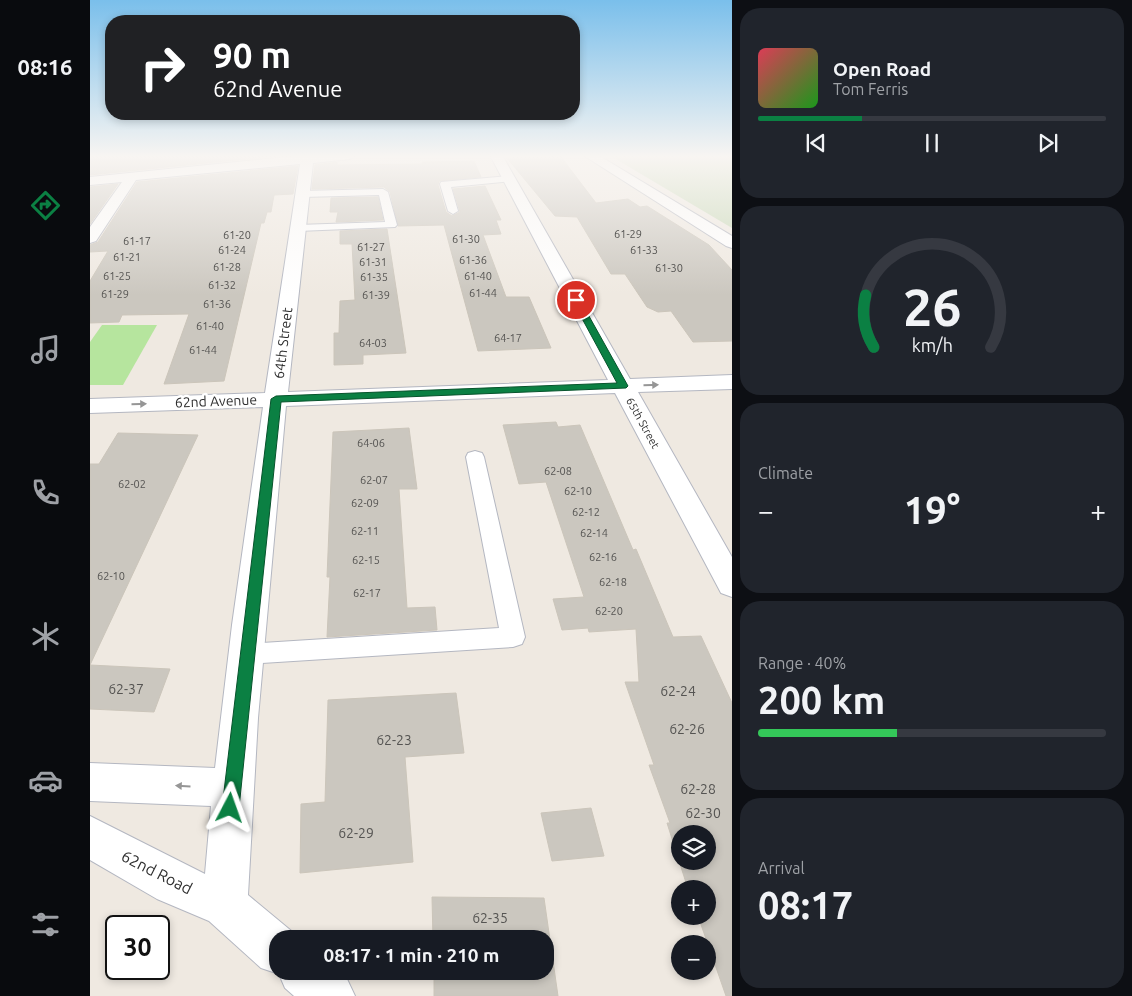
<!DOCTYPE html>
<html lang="en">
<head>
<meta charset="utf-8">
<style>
	body { margin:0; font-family:Ubuntu,sans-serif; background:#20242c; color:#f1f3f6; height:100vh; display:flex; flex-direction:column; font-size:19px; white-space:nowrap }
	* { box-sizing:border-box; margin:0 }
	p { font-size:16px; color:#9ea1a6 }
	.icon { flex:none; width:28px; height:28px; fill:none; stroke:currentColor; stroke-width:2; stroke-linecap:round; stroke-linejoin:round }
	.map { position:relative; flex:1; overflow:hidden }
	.details { display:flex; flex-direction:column; gap:8px; padding:8px; background:#0d0f14; width:400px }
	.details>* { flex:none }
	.hud { position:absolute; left:15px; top:15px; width:475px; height:105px; border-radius:20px; box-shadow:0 2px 8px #0003; background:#202124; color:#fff; overflow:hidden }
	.controls { position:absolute; left:581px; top:825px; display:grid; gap:10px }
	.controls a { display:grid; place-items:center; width:45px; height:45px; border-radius:50%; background:#171b24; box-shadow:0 2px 8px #0003; font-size:25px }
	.speed { position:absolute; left:15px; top:915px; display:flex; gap:10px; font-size:25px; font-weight:700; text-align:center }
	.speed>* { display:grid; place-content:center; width:65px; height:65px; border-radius:50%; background:#171b24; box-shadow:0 2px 8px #0003; line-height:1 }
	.speed .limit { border:2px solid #111; border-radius:8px; background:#fff; color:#111 }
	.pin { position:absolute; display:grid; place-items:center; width:42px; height:42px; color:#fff; margin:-21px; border:2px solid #fff; border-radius:50%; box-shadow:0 1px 5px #0007 }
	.me { position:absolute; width:55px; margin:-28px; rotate:4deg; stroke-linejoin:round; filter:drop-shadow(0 0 4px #0008) }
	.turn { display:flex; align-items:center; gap:18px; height:105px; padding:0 25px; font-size:22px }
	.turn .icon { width:65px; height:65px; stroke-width:2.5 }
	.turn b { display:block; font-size:35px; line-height:42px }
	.big { font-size:38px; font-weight:700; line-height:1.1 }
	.details .widget { flex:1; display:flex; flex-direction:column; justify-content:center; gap:8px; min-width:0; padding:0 18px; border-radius:20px; background:#20242c }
	.details .dial { align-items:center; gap:0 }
	.dial svg { height:130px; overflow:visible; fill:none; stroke:#363941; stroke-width:7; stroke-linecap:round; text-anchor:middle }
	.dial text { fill:#f1f3f6; stroke:none }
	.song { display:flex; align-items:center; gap:15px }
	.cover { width:60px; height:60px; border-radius:8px; background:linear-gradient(135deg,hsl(350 70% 55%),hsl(120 70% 35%)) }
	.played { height:5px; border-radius:2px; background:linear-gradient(90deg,#0b8043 30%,#363941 30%) }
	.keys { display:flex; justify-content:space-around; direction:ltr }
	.heat { display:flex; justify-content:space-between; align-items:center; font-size:28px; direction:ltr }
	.charge { height:8px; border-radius:4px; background:linear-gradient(90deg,#34c759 40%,#363941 0) }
	.trip { position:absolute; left:179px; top:930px; width:285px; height:50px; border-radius:20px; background:#171b24; box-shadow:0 2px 8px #0003; font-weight:700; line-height:50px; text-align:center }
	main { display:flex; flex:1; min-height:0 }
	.tabs { display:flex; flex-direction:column; width:90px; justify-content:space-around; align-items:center; background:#090b0e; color:#9ea1a6 }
	.tabs .icon { width:35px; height:35px }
	.tabs .selected { color:#0b8043 }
	.tabs b { font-size:22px; color:#f1f3f6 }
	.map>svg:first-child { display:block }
</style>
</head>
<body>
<main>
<nav class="tabs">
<b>08:16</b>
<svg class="icon selected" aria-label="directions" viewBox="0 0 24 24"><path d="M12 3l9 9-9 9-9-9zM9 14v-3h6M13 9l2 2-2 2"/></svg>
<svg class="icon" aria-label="music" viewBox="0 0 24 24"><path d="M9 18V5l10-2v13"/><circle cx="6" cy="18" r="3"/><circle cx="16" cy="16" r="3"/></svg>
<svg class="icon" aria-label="phone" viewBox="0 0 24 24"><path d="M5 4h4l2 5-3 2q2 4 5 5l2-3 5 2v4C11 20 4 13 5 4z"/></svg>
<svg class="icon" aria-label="climate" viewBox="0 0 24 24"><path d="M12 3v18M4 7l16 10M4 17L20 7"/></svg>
<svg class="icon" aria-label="car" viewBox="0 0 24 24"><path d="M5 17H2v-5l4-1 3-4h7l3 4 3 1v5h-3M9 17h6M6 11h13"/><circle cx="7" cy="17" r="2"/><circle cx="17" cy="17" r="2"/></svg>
<svg class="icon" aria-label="filters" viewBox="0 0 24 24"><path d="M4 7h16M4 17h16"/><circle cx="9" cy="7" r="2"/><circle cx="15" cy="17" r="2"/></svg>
</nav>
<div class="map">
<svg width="642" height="996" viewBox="0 0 642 996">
	<rect width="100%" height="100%" fill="#efe9e1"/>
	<polygon fill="#b6e59e" points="12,325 67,325 33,385 0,385 0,342"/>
	<polygon fill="#c8d9b8" points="519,155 642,155 642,228"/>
	<g fill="#cbc7bf" stroke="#cbc5ba" fill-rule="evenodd">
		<polygon points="0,155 194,155 0,175"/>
		<polygon points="471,157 506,203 538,199 550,207 557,206 619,245 642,270 642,341 603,342 581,311 568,312 557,307 535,274 521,274 487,217 465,216 417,158"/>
		<polygon points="384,161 391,177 349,181 348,185 356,212 362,216 370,212 363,189 395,186 411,220 406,220 411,234 393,235 416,297 439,297 461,348 388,351 354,225 308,226 300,192 294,187 222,189 225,165 247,162 247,165 333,164 332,162"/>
		<polygon points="208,166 203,194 184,195 181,212 177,212 174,223 171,223 134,381 74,384 99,314 32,315 29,322 0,323 0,281 18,251 0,252 0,245 8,242 47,182"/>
		<polygon points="28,184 0,224 0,187"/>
		<polygon points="288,197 293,220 246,222 248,212 240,212 241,198"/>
		<polygon points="297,229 316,353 273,355 273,364 244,365 244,333 249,333 250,301 265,300 262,244 250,244 250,231"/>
		<path d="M466,422L468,427L490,425L543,550L546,549L583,637L611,636L642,703V996H636L608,916H618V889H598L577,823H580L559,765H564L535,682H549L546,629L499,632L498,628L472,630L463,599L494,597L456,482L429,484L413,425ZM590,834H618V861H590Z"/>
		<polygon points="319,428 327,489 309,489 317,608 345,607 347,630 237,637 240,577 237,577 243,432"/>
		<polygon points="28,433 108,435 0,665 80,669 64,712 0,709 0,464 9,464"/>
		<polygon points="366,693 374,753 315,757 323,862 210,873 211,804 235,802 238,700"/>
		<polygon points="501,808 514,856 462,861 451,813"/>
		<polygon points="342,897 454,898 468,996 344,996 344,971 455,971 455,939 343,939"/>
	</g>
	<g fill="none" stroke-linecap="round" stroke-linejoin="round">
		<g stroke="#b4b7c1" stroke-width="2">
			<g id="lane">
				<polygon points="419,176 422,177 422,181 361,187 368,211 363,214 358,211 350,184 351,182"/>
				<polygon points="293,189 298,192 307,225 305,227 208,231 202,228 208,225 295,222 289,195 212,197 207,194 212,191"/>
				<polygon points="385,451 392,453 394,457 435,637 432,644 423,647 156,664 147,661 144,654 147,647 156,644 409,628 376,457 378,453"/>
			</g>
		</g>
		<g stroke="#b4b7c1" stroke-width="2">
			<g id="street">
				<polygon points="216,155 266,155 260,159 223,163 198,392 518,380 400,155 412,155 540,379 642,375 642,389 548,392 642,557 642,597 631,593 525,393 196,406 168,718 158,895 205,934 207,939 188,939 188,971 249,971 257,979 265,996 204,996 195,988 189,974 171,968 119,921 67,899 0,860 0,816 115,874 121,806 0,801 0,763 125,768 142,625 173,407 0,413 0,399 175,393 210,164 46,180 6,241 0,243 0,227 32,182 0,185 0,177"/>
				<polygon points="493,155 508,155 642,236 642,248 636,246"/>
			</g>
		</g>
		<use href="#lane" fill="#fff" fill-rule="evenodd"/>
		<use href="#street" fill="#fff" fill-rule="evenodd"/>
	</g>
	<defs><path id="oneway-solid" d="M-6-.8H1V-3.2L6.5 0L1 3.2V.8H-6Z" transform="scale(1.25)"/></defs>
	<g fill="#969696">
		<use href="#oneway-solid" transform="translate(561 385) rotate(-2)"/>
		<use href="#oneway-solid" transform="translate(49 404) rotate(-2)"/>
		<use href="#oneway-solid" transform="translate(93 786) rotate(-177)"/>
	</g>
	<linearGradient id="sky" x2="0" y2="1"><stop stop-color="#7abfeb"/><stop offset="0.53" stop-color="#f8f5f2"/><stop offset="1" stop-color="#f8f5f2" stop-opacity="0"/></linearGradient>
	<rect width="642" height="295" fill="url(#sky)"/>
	<polygon fill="#0b8043" stroke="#07532c" points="483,298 490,300 538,386 536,388 191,402 149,808 146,814 140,816 134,814 132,808 181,399 186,396 527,383 482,300"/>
	<g text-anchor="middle" stroke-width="5" stroke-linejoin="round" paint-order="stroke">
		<g font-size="11" fill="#555452">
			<text x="538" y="238">61-29</text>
			<text x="147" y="239">61-20</text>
			<text x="376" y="243">61-30</text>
			<text x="47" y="245">61-17</text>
			<text x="281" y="251">61-27</text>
			<text x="142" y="254">61-24</text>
			<text x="554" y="254">61-33</text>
			<text x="37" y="261">61-21</text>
			<text x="383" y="264">61-36</text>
			<text x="283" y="266">61-31</text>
			<text x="137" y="271">61-28</text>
			<text x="579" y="272">61-30</text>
			<text x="27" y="280">61-25</text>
			<text x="388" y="280">61-40</text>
			<text x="284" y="281">61-35</text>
			<text x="132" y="289">61-32</text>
			<text x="393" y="297">61-44</text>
			<text x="25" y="298">61-29</text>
			<text x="286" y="299">61-39</text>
			<text x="127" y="308">61-36</text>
			<text x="120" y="330">61-40</text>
			<text x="418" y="342">64-17</text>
			<text x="283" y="347">64-03</text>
			<text x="113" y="354">61-44</text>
			<text x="281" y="447">64-06</text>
			<text x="468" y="475">62-08</text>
			<text x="284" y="484">62-07</text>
			<text x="42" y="488">62-02</text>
			<text x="488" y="495">62-10</text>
			<text x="275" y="507">62-09</text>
			<text x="496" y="516">62-12</text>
			<text x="275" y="535">62-11</text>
			<text x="504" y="537">62-14</text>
			<text x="513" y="561">62-16</text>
			<text x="276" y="564">62-15</text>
			<text x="21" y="580">62-10</text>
			<text x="523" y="586">62-18</text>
			<text x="277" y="597">62-17</text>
			<text x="519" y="615">62-20</text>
		</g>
		<g font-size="11" fill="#2e2e2e" stroke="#fff">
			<text transform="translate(553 423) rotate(61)" y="4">65th Street</text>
		</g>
		<g font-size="14" fill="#2e2e2e" stroke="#fff">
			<text transform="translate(193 343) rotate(-83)" y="5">64th Street</text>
			<text transform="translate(126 401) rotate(-2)" y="5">62nd Avenue</text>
		</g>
		<g font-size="14" fill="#555452">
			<text x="36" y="694">62-37</text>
			<text x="588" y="696">62-24</text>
			<text x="597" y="734">62-26</text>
			<text x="304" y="745">62-23</text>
			<text x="608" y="794">62-28</text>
			<text x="613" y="818">62-30</text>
			<text x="266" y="838">62-29</text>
			<text x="400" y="923">62-35</text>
		</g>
		<g font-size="16" fill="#2e2e2e" stroke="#fff">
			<text transform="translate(67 872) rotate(27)" y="6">62nd Road</text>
		</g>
	</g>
</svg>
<div class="controls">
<a><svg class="icon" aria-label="layers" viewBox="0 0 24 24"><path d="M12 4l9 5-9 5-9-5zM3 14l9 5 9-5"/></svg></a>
<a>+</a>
<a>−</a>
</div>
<div class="speed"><div class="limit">30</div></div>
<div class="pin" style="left:486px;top:300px;background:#d93025"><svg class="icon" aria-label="arrive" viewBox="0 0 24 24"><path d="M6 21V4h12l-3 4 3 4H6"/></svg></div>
<svg class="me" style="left:140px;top:808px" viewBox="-20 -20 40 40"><path d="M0-17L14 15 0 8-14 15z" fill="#0b8043" stroke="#fff" stroke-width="4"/></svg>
<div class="trip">08:17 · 1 min · 210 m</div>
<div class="hud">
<div class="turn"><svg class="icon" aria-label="right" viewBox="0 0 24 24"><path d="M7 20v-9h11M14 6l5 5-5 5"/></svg><div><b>90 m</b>62nd Avenue</div></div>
</div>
</div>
<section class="details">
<div class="widget">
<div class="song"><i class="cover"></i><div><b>Open Road</b><p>Tom Ferris</p></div></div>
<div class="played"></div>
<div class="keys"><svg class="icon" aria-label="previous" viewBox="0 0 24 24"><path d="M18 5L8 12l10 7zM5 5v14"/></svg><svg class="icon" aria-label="pause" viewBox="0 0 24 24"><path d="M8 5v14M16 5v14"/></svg><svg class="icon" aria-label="next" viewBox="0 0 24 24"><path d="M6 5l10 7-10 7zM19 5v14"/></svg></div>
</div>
<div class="widget dial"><svg viewBox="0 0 100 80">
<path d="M14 69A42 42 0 1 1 86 69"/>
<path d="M14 69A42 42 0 0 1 9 37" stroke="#0b8043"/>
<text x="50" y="56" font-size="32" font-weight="700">26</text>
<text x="50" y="72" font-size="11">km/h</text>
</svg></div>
<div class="widget"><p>Climate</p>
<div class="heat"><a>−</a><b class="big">19°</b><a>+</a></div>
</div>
<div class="widget"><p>Range · 40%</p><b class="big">200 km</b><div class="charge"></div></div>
<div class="widget"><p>Arrival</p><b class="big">08:17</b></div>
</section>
</main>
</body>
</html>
